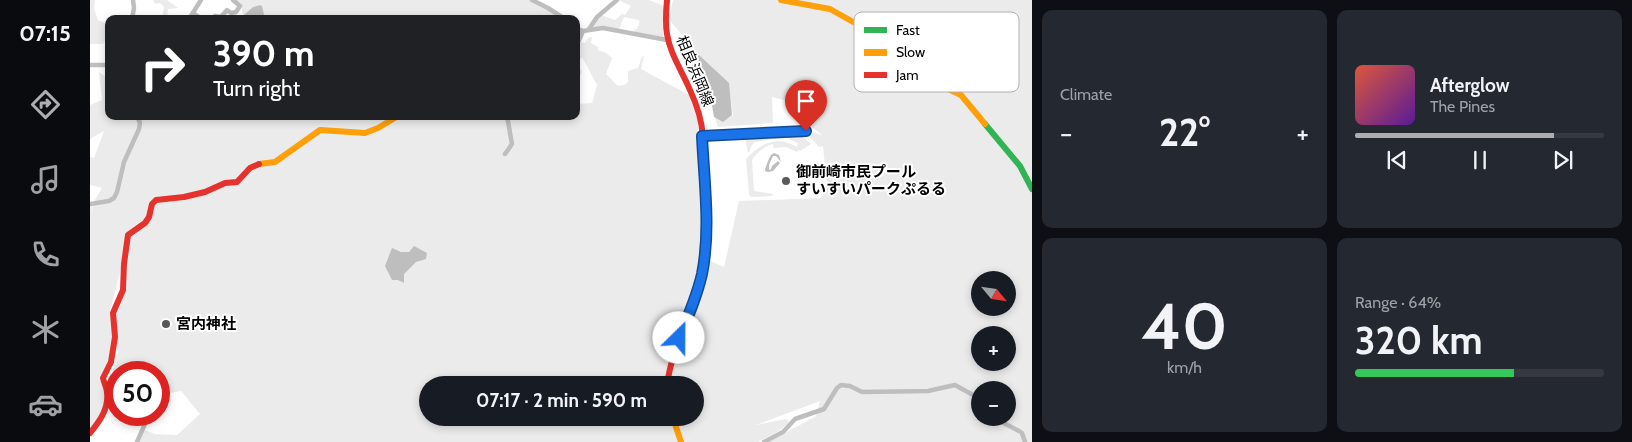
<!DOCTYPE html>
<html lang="en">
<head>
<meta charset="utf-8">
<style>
	body { margin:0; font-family:Cabin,"Noto Sans JP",sans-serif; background:#242831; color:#f1f3f6; height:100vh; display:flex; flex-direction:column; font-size:19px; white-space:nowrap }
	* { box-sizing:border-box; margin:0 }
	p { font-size:16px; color:#9ea1a6 }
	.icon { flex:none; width:28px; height:28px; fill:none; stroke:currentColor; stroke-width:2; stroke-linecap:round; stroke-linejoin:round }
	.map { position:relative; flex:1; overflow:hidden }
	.sheet { display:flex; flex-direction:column; gap:10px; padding:10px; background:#0d0f14; width:600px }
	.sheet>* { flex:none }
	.guide { position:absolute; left:15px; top:15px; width:475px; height:105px; border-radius:10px; box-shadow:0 2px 8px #0003; background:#202124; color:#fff; overflow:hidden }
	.needle { width:32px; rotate:119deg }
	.fabs { position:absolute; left:881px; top:271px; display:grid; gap:10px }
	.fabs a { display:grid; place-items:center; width:45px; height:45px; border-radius:50%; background:#171b24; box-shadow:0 2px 8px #0003; font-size:25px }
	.speed { position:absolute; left:15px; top:361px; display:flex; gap:10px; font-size:25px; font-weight:700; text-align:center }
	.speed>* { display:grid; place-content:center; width:65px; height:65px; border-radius:50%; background:#171b24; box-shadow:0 2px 8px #0003; line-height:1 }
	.speed .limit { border:8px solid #d22; background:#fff; color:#111 }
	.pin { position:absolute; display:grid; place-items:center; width:42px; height:42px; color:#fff; margin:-51px -21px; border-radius:50% 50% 50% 0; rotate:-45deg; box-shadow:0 0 5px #0007 }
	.pin .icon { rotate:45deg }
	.me { position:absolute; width:55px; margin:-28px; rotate:23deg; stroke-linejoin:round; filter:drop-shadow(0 0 4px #0008) }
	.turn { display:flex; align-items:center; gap:18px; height:105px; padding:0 25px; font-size:22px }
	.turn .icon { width:65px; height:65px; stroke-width:2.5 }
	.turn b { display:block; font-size:35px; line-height:42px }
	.big { font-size:38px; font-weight:700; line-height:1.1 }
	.sheet .widget { flex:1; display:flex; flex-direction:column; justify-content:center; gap:8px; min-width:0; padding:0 18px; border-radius:10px; background:#242831 }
	.sheet .dial { align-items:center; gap:0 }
	.dial b { font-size:65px; line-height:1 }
	.song { display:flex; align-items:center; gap:15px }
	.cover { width:60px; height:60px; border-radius:8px; background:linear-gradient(135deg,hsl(10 70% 55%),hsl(270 70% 35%)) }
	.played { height:5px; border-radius:2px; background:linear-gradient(90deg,#adaeaf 80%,#363941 80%) }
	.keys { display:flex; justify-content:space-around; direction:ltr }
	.heat { display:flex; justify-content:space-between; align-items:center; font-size:28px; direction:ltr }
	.charge { height:8px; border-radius:4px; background:linear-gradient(90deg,#34c759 64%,#363941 0) }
	.sheet .tiles { flex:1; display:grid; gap:10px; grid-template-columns:repeat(2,1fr) }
	.trip { position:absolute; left:329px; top:376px; width:285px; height:50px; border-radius:25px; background:#171b24; box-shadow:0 2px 8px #0003; font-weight:700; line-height:50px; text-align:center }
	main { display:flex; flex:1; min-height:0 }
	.tab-bar { display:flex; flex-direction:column; width:90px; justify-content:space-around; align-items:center; background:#090b0e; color:#9ea1a6 }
	.tab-bar .icon { width:35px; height:35px }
	.tab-bar .active { color:#adaeaf }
	.tab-bar b { font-size:22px; color:#f1f3f6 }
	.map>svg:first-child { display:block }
</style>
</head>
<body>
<main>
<nav class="tab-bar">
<b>07:15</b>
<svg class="icon active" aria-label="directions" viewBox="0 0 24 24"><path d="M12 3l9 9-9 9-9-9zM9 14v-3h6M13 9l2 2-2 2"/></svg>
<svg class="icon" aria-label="music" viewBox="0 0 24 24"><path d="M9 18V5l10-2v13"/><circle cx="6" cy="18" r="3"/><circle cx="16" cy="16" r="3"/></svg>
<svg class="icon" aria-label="phone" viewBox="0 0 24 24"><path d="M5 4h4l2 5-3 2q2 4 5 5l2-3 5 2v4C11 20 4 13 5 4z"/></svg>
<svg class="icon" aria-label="climate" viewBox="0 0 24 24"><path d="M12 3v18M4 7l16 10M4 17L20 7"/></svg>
<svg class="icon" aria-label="car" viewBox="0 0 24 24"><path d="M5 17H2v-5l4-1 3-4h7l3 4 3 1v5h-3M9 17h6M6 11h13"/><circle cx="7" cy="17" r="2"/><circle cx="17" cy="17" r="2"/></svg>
</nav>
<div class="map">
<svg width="942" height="442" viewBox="0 0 942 442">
	<rect width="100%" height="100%" fill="#fff"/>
	<g fill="#ebebeb" fill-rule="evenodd">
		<polygon points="0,0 5,0 4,9 8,20 19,25 19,40 15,40 13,44 0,44"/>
		<polygon points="63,0 77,0 88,8 78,9 77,19 72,19 74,7 70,3 65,4"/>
		<polygon points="146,0 441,0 474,19 175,19 170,5 163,7 153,15 151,4"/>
		<path d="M529,0H559L574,6L573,38L544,32L545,29H547L550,21C545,18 540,19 534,17L529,29L501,27L511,15L525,20L532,14L535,15L541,6Z"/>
		<path d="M583,0H942V442H679L726,416L730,401L666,425L696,419L699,422L689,431L668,442H49L55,430L65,434L87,435L110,414L91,391L69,395V372H26V388L18,387L28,353L23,335L18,362L11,378C17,400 17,411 0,428V204L2,205L1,216L3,203L12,188L0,185V157L4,158L14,131L0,139V105L12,100L9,72L18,78L19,116H486V104L502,103L507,85L492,57L487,63L492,72L486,84V51L491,42L495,43L499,37L502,38L501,43L508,47V50L516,53L522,58L516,74L528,86L534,85L538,82V71L548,68L552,57L554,56L551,69L599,95L608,121L614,200L615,253L607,293L618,260L634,267L649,201L730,198L733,195L734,186H737L733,146L729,147L718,135L724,132L733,136L709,117L703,102L682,97L683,123L628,127L625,118L633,121L643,115L638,83L608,54L582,23L579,18ZM56,222L57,225L40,238L37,288L23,326L20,311L32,265L36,236ZM890,280H918V308H890ZM890,335H918V362H890ZM581,360L580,385H605V418H338V385H578ZM890,390H918V418H890Z"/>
		<path d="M712,134L713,137L721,144L710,151L709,150L707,152L696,147L684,148L683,144C675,146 666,153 662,160L664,191L683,194L682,196L661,197L659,194L656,159C670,143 688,135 707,147L708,143C704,142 699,138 696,138C692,138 667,141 664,143C661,145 661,150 658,153L655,138Z"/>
	</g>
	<g fill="#bebebe">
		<polygon points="170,5 172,6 175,19 149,19 163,7"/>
		<polygon points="593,40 639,83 642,115 633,122 624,117 621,100 594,52"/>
		<path d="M684,153L689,155L691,162L686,156H683L679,165V170L681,169L682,166L688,161L690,163L683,171L678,172L675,171C675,168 679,158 681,155Z"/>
		<polygon points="324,246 337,253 336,259 326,262 314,274 314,283 308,280 302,280 295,266 302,248 311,252 319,252"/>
	</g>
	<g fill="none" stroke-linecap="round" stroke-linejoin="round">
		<g stroke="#bebebe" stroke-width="4.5">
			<polyline points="442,0 458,8 475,19"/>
			<polyline points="103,13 112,19"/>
			<polyline points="42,19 44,8 43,0"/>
			<polyline points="99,19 111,0"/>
			<polyline points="123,19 125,16 131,17 137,10 141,13 146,12 150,6 143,0"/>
			<polyline points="486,28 493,31 513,28 577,40"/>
			<polyline points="499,29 507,17 527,0"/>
			<polyline points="486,47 493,31"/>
			<polyline points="0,65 19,65"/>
			<polyline points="415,154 422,144 417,116"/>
			<polyline points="0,204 19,201 24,198 27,192 34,162 49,129 50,123 47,116"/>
			<polyline points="16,390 26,391"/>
			<polyline points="904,418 929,431 932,433 935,442"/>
			<polyline points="47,442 59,415"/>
			<polyline points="674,442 693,432 705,419 734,409 747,388 751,385 760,386 772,392 838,391 865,385 883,395 890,406"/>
		</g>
		<polyline stroke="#30b455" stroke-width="6" points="895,124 930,166 942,189"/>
		<g stroke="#ff9f0a" stroke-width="6">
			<polyline points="691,0 740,9 765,23 793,34 807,45 817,62 839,80 871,95 895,124"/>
			<polyline points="612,136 716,131"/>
			<polyline points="169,164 185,162 230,130 275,133 288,128 308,116"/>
			<polyline points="583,418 591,442"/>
		</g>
		<g stroke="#e5322d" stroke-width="6">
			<path d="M577,0C576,11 575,23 577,34C580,54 592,71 600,90C607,105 612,121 613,137C614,153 614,170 614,186C616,216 617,247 611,277C602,314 582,347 577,385"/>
			<path d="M0,433C9,422 19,409 17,393C17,388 14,383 13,378L21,362L25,337L23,313L33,290L34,264L38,235L55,223L59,217L62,204L66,200L94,197L115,192L135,183L147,182L160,168L169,164"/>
		</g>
	</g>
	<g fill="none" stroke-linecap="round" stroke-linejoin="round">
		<g stroke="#114b97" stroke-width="12">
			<path id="route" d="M589,338C598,317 607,296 612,274C621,229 614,181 612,136L716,131"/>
		</g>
		<use href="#route" stroke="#1a73e8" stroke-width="9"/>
	</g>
	<g fill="#595959" stroke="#fff" stroke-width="2">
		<circle cx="696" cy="181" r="5"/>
		<circle cx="76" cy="324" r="5"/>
	</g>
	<g text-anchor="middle" stroke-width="4" stroke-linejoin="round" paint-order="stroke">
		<g font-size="15" fill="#000" stroke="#fff">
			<text transform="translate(605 71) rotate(68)" y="5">相良浜岡線</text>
		</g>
		<g font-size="15" font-weight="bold" fill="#000" stroke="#fff" text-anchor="start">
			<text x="706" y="177">御前崎市民プール<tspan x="706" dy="17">すいすいパークぷるる</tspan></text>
			<text x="86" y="329">宮内神社</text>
		</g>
	</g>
	<rect x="764" y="12" width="165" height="80" rx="8" fill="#fff" stroke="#b2b2b2" stroke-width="1"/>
	<rect x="774" y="27" width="23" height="6" fill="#30b455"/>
	<rect x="774" y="49" width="23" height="7" fill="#ff9f0a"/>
	<rect x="774" y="72" width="23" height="6" fill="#e5322d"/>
	<g font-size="14" fill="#000">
		<text x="806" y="35">Fast</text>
		<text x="806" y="57">Slow</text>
		<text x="806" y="80">Jam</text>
	</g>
</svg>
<div class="fabs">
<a><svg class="needle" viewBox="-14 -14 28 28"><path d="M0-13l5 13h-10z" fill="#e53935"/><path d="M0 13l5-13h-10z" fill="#9ea1a6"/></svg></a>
<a>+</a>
<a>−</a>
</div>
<div class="speed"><div class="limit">50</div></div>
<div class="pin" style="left:716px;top:131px;background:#d93025"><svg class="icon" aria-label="arrive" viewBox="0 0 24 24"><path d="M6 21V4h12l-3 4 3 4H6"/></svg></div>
<svg class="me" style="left:589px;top:338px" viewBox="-20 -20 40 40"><circle r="19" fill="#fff"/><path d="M0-13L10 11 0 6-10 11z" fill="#1a73e8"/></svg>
<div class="trip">07:17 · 2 min · 590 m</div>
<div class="guide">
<div class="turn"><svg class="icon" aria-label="right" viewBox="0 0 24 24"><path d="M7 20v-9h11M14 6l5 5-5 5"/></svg><div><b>390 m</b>Turn right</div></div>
</div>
</div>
<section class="sheet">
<div class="tiles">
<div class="widget"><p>Climate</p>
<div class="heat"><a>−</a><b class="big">22°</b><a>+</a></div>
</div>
<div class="widget">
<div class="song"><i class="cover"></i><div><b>Afterglow</b><p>The Pines</p></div></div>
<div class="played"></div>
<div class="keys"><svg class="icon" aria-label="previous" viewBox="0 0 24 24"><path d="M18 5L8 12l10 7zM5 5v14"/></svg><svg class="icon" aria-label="pause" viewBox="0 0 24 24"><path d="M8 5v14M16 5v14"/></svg><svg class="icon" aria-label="next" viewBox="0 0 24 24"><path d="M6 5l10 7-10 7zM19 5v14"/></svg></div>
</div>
<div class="widget dial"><b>40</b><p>km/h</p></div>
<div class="widget"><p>Range · 64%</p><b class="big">320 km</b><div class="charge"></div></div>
</div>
</section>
</main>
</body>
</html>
